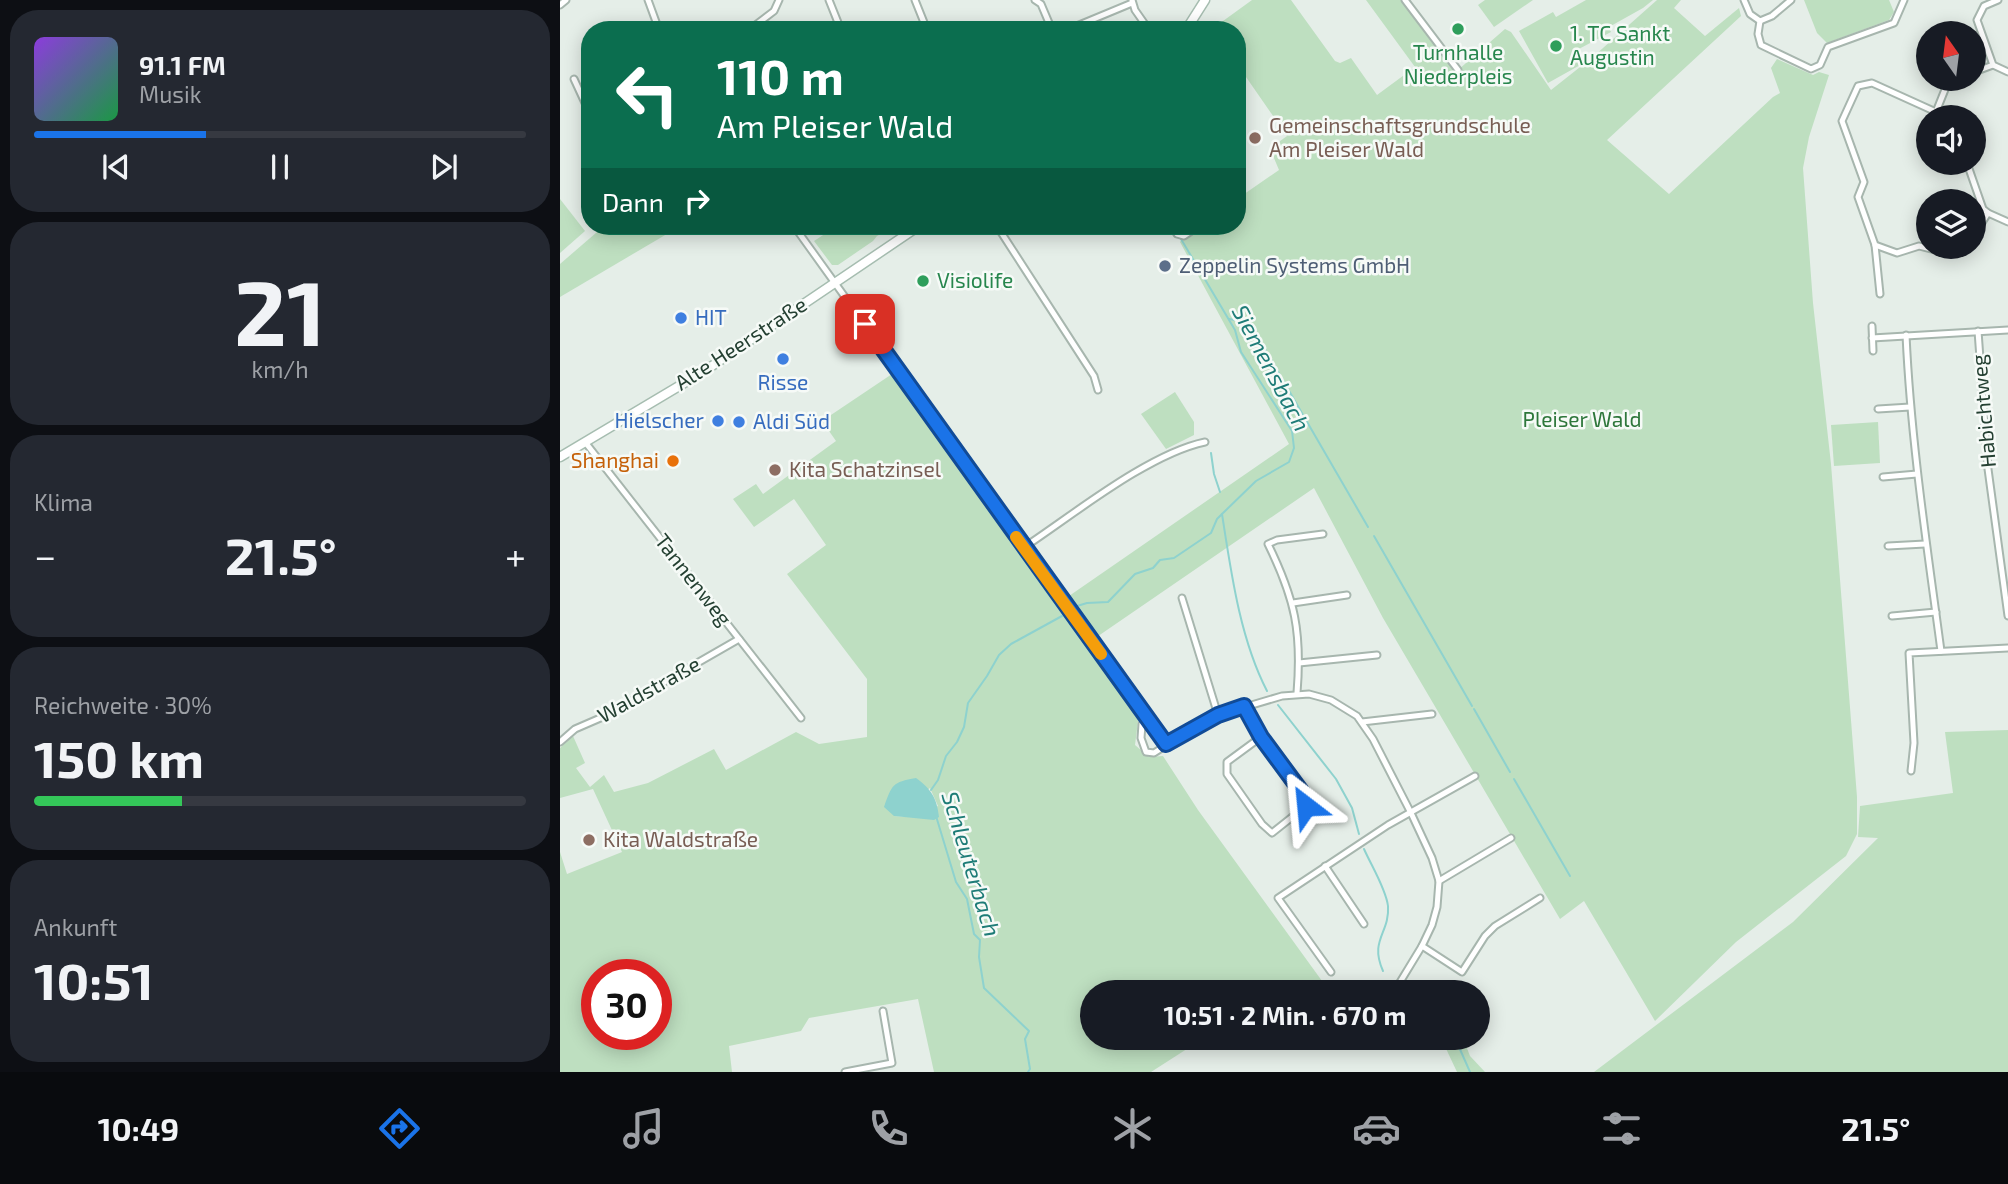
<!DOCTYPE html>
<html lang="de">
<head>
<meta charset="utf-8">
<style>
	body { margin:0; font-family:"Exo 2",sans-serif; background:#242831; color:#f1f3f6; height:100vh; display:flex; flex-direction:column; font-size:26px; white-space:nowrap }
	* { box-sizing:border-box; margin:0 }
	p { font-size:23px; color:#9ea1a6 }
	.icon { flex:none; width:38px; height:38px; fill:none; stroke:currentColor; stroke-width:2; stroke-linecap:round; stroke-linejoin:round }
	.map { position:relative; flex:1; overflow:hidden }
	.side { display:flex; flex-direction:column; gap:10px; padding:10px; background:#0d0f14; width:560px }
	.side>* { flex:none }
	.banner { position:absolute; left:21px; top:21px; width:665px; height:214px; border-radius:28px; box-shadow:0 4px 18px #0003; background:#0b6e4f; color:#fff; overflow:hidden }
	.needle { width:46px; rotate:346deg }
	.tools { position:absolute; left:1356px; top:21px; display:grid; gap:14px }
	.tools a { display:grid; place-items:center; width:70px; height:70px; border-radius:50%; background:#171b24; box-shadow:0 4px 18px #0003; font-size:35px }
	.speed { position:absolute; left:21px; top:959px; display:flex; gap:14px; font-size:35px; font-weight:700; text-align:center }
	.speed>* { display:grid; place-content:center; width:91px; height:91px; border-radius:50%; background:#171b24; box-shadow:0 4px 18px #0003; line-height:1 }
	.speed .limit { border:10px solid #d22; background:#fff; color:#111 }
	.pin { position:absolute; display:grid; place-items:center; width:60px; height:60px; color:#fff; margin:-30px; border-radius:14px; box-shadow:0 4px 10px #0006 }
	.me { position:absolute; width:77px; margin:-38px; rotate:331deg; stroke-linejoin:round; filter:drop-shadow(0 0 5px #0008) }
	.turn { display:flex; align-items:center; gap:24px; height:147px; padding:0 21px; font-size:32px }
	.turn .icon { width:91px; height:91px; stroke-width:2.5 }
	.turn b { display:block; font-size:49px; line-height:60px }
	.then { display:flex; align-items:center; height:66px; padding:0 21px; background:#0003; gap:14px; font-size:26px }
	.big { font-size:52px; font-weight:700; line-height:1.1 }
	.side .widget { flex:1; display:flex; flex-direction:column; justify-content:center; gap:10px; min-width:0; padding:0 24px; border-radius:28px; background:#242831 }
	.side .dial { align-items:center; gap:0 }
	.dial b { font-size:91px; line-height:1 }
	.song { display:flex; align-items:center; gap:21px }
	.cover { width:84px; height:84px; border-radius:10px; background:linear-gradient(135deg,hsl(270 70% 55%),hsl(140 70% 35%)) }
	.played { height:7px; border-radius:4px; background:linear-gradient(90deg,#1a73e8 35%,#363941 35%) }
	.keys { display:flex; justify-content:space-around; direction:ltr }
	.heat { display:flex; justify-content:space-between; align-items:center; font-size:38px; direction:ltr }
	.charge { height:10px; border-radius:5px; background:linear-gradient(90deg,#34c759 30%,#363941 0) }
	.trip { position:absolute; left:520px; top:980px; width:410px; height:70px; border-radius:35px; background:#171b24; box-shadow:0 4px 18px #0003; font-weight:700; line-height:70px; text-align:center }
	.tabs { display:flex; height:112px; justify-content:space-around; align-items:center; background:#090b0e; color:#9ea1a6 }
	.tabs .icon { width:49px; height:49px }
	.tabs .on { color:#1a73e8 }
	.tabs b { font-size:32px; color:#f1f3f6 }
	main { display:flex; flex:1; min-height:0 }
	.map>svg:first-child { display:block }
</style>
</head>
<body>
<main>
<section class="side">
<div class="widget">
<div class="song"><i class="cover"></i><div><b>91.1 FM</b><p>Musik</p></div></div>
<div class="played"></div>
<div class="keys"><svg class="icon" aria-label="previous" viewBox="0 0 24 24"><path d="M18 5L8 12l10 7zM5 5v14"/></svg><svg class="icon" aria-label="pause" viewBox="0 0 24 24"><path d="M8 5v14M16 5v14"/></svg><svg class="icon" aria-label="next" viewBox="0 0 24 24"><path d="M6 5l10 7-10 7zM19 5v14"/></svg></div>
</div>
<div class="widget dial"><b>21</b><p>km/h</p></div>
<div class="widget"><p>Klima</p>
<div class="heat"><a>−</a><b class="big">21.5°</b><a>+</a></div>
</div>
<div class="widget"><p>Reichweite · 30%</p><b class="big">150 km</b><div class="charge"></div></div>
<div class="widget"><p>Ankunft</p><b class="big">10:51</b></div>
</section>
<div class="map">
<svg width="1448" height="1072" viewBox="0 0 1448 1072">
	<rect width="100%" height="100%" fill="#e5eee8"/>
	<g fill="#bedfc0" fill-rule="evenodd">
		<path d="M692,0H731L775,61L780,63L791,58L817,95L855,67L806,0H845L898,70L945,29L951,32L991,90L1034,56L1097,0H1121L1114,8L1145,36L1179,8L1181,16L1047,140L1109,194L1213,97L1220,93L1211,68L1217,59L1253,75L1259,72L1269,75L1249,137L1243,168L1253,303L1271,464L1297,797V834L1286,856L1176,942L1095,1021L1024,901L1000,919L823,618L754,488L528,643L579,713L575,745L589,757L603,756L638,810L770,992H723L720,988L714,992H532V1038H644L591,1072H374L358,999L249,1018L241,1031L169,1046L172,1072H0V852L7,874L62,852L33,789L0,798V748L13,736L25,763L16,768L30,787L44,775L54,792L88,783L154,749L166,770L236,732L259,744L307,737V679L227,574L266,545L234,499L194,527L173,499L196,484L203,494L276,441L262,421L335,372L496,605L729,444L620,242L632,226H677V199L719,170L711,151L716,144L727,136L677,64V30L652,29ZM370,788L378,806L350,817L334,816ZM37,975H96V1034H37Z"/>
		<polygon points="925,0 973,0 934,27 918,5"/>
		<polygon points="1026,0 1093,0 1083,8 1049,27 1051,32 1015,51 1022,64 988,83 959,31 993,12 996,17"/>
		<polygon points="1244,0 1329,0 1334,12 1329,20 1267,43 1257,33"/>
		<polygon points="0,199 25,231 0,253"/>
		<polygon points="44,226 111,228 112,231 0,297 0,264"/>
		<polygon points="277,226 334,226 317,236 313,241 278,265 272,265 254,241"/>
		<polygon points="615,392 634,422 634,435 606,449 581,414"/>
		<polygon points="1318,422 1320,463 1274,466 1271,425"/>
		<polygon points="1448,730 1448,1072 1034,1072 1233,922 1318,838 1298,837 1300,806 1393,793 1385,732"/>
		<polygon points="881,1038 903,1038 910,1056 925,1072 897,1072"/>
	</g>
	<path fill="#8ed2ce" d="M356,778C371,789 377,798 379,817L374,820L334,816L324,807C332,785 332,782 356,778Z"/>
	<g fill="none" stroke-linecap="round" stroke-linejoin="round">
		<g stroke="#8ed2ce" stroke-width="2">
			<path d="M621,239L675,330L681,352L732,431L734,448L729,462L696,481L662,514C671,572 680,639 707,691"/>
			<polyline points="669,319 682,321"/>
			<polyline points="688,320 808,527"/>
			<polyline points="651,453 654,474 660,492"/>
			<polyline points="814,536 912,706"/>
			<polyline points="517,606 527,603 548,602 575,574 593,568 600,560 614,558 651,533 657,519 662,514"/>
			<polyline points="718,705 776,779 792,808 799,834"/>
			<polyline points="914,709 950,772"/>
			<polyline points="954,779 1010,876"/>
			<polyline points="371,790 378,780 386,756 397,742 404,727 408,703 427,676 439,655 451,644 502,616"/>
			<polyline points="376,816 396,882 407,899 414,934 420,940 419,957 424,988 469,1031 465,1039 470,1069 468,1072"/>
			<path d="M804,849C811,865 826,889 828,906C830,933 809,940 823,971"/>
			<polyline points="848,987 856,992"/>
			<polyline points="895,1038 910,1072"/>
		</g>
		<g stroke="#a7b6ae" stroke-width="9">
			<g id="street">
				<polyline points="88,0 99,30"/>
				<polyline points="269,0 281,30"/>
				<polyline points="355,0 367,30"/>
				<polyline points="475,0 481,4 492,30"/>
				<polyline points="572,0 575,10 589,30"/>
				<polyline points="845,0 898,70"/>
				<polyline points="1184,0 1190,14 1200,21"/>
				<polyline points="1438,0 1424,6 1417,20 1433,65 1448,72"/>
				<polyline points="0,5 6,0"/>
				<polyline points="1200,21 1198,34 1201,45 1251,69 1260,65 1268,47 1334,23 1344,0"/>
				<polyline points="1200,21 1212,16 1231,0"/>
				<polyline points="189,30 214,11 219,0"/>
				<polyline points="507,30 572,3"/>
				<polyline points="1414,72 1433,65"/>
				<polyline points="14,79 26,105 30,105"/>
				<polyline points="1378,117 1376,112 1388,82 1396,79"/>
				<polyline points="1407,163 1423,209 1428,213 1448,222"/>
				<polyline points="234,226 606,744"/>
				<polyline points="437,226 534,376 538,390"/>
				<polyline points="612,226 617,234 624,236 630,232 632,226"/>
				<polyline points="1414,235 1428,213"/>
				<polyline points="1315,245 1337,253 1359,246 1375,250 1383,247"/>
				<polyline points="1320,294 1315,245 1298,197 1304,182 1282,121 1298,86 1312,83 1376,112"/>
				<polyline points="1312,326 1313,351"/>
				<polyline points="1418,331 1428,469 1448,616"/>
				<path d="M1346,335C1351,442 1367,546 1381,651"/>
				<polyline points="1312,338 1448,330"/>
				<polyline points="1318,409 1350,407"/>
				<polyline points="25,442 241,718"/>
				<polyline points="1323,477 1357,474"/>
				<polyline points="1328,546 1365,544"/>
				<path d="M463,548C513,515 588,454 645,442"/>
				<polyline points="622,598 658,715"/>
				<polyline points="733,603 787,595"/>
				<polyline points="1332,616 1376,612"/>
				<polyline points="739,663 817,655"/>
				<path d="M737,693C742,632 735,599 708,544L717,540L763,534"/>
				<polyline points="684,707 701,737 746,798 746,806 712,833 702,824 667,774 667,762 701,737"/>
				<polyline points="588,720 582,724 581,738 586,752 594,753 636,726 658,715 722,696 749,694 771,700 797,716 813,739 851,813 872,858 879,881 877,907 872,925 862,946 834,992"/>
				<polyline points="802,722 872,714"/>
				<polyline points="0,742 15,729 45,716 179,639"/>
				<polyline points="1351,771 1354,743 1349,653 1448,648"/>
				<polyline points="765,866 804,924"/>
				<polyline points="879,881 951,838"/>
				<polyline points="862,946 902,972 925,936 935,926 980,898"/>
				<polyline points="771,972 718,898 828,825 915,776"/>
				<polyline points="285,1072 332,1063 323,1011"/>
			</g>
		</g>
		<g stroke="#a6bdb0" stroke-width="11">
			<g id="secondary">
				<polyline points="626,30 645,0"/>
				<polyline points="0,457 146,370 359,226"/>
			</g>
		</g>
		<use href="#street" stroke="#fff" stroke-width="5"/>
		<use href="#secondary" stroke="#fff" stroke-width="8"/>
	</g>
	<g fill="none" stroke-linecap="round" stroke-linejoin="round">
		<g stroke="#114b97" stroke-width="18">
			<polyline id="route" points="305,324 606,744 658,715 684,706 701,737 746,798 746,806"/>
		</g>
		<use href="#route" stroke="#1a73e8" stroke-width="12"/>
		<polyline stroke="#f59e0b" stroke-width="12" points="456,537 541,654"/>
	</g>
	<g fill="#2e9e5b" stroke="#f6faf7" stroke-width="2.5">
		<circle cx="898" cy="29" r="7"/>
		<circle cx="996" cy="46" r="7"/>
		<circle cx="363" cy="281" r="7"/>
	</g>
	<g fill="#8d6e63" stroke="#f6faf7" stroke-width="2.5">
		<circle cx="695" cy="138" r="7"/>
		<circle cx="215" cy="470" r="7"/>
		<circle cx="29" cy="840" r="7"/>
	</g>
	<circle fill="#5c6f8a" stroke="#f6faf7" stroke-width="2.5" cx="605" cy="266" r="7"/>
	<g fill="#3f7fe0" stroke="#f6faf7" stroke-width="2.5">
		<circle cx="121" cy="318" r="7"/>
		<circle cx="223" cy="359" r="7"/>
		<circle cx="158" cy="421" r="7"/>
		<circle cx="179" cy="422" r="7"/>
	</g>
	<circle fill="#e8710a" stroke="#f6faf7" stroke-width="2.5" cx="113" cy="461" r="7"/>
	<g text-anchor="middle" stroke-width="5" stroke-linejoin="round" paint-order="stroke">
		<g font-size="21" fill="#27864d" stroke="#f6faf7" text-anchor="start">
			<text x="1010" y="41">1. TC Sankt<tspan x="1010" dy="24">Augustin</tspan></text>
			<text x="898" y="60" text-anchor="middle">Turnhalle<tspan x="898" dy="24">Niederpleis</tspan></text>
			<text x="377" y="288">Visiolife</text>
		</g>
		<g font-size="21" fill="#785e54" stroke="#f6faf7" text-anchor="start">
			<text x="709" y="133">Gemeinschaftsgrundschule<tspan x="709" dy="24">Am Pleiser Wald</tspan></text>
			<text x="229" y="477">Kita Schatzinsel</text>
			<text x="43" y="847">Kita Waldstraße</text>
		</g>
		<g font-size="21" fill="#4e5e75" stroke="#f6faf7" text-anchor="start">
			<text x="619" y="273">Zeppelin Systems GmbH</text>
		</g>
		<g font-size="21" fill="#366cbe" stroke="#f6faf7" text-anchor="start">
			<text x="135" y="325">HIT</text>
			<text x="223" y="390" text-anchor="middle">Risse</text>
			<text x="144" y="428" text-anchor="end">Hielscher</text>
			<text x="193" y="429">Aldi Süd</text>
		</g>
		<g font-size="21" fill="#244032" stroke="#f6faf7">
			<text transform="translate(181 344) rotate(-33)" y="7">Alte Heerstraße</text>
			<text transform="translate(1424 411) rotate(-95)" y="7">Habichtweg</text>
			<text transform="translate(133 580) rotate(52)" y="7">Tannenweg</text>
			<text transform="translate(89 690) rotate(-29)" y="7">Waldstraße</text>
		</g>
		<g font-size="21" fill="#2e773b" stroke="#f6faf7">
			<text x="1022" y="427">Pleiser Wald</text>
		</g>
		<g font-size="21" fill="#c56008" stroke="#f6faf7" text-anchor="end">
			<text x="99" y="468">Shanghai</text>
		</g>
		<g font-size="23" font-style="italic" fill="#1e7c77" stroke="#f6faf7">
			<text transform="translate(711 368) rotate(62)" y="8">Siemensbach</text>
			<text transform="translate(411 864) rotate(73)" y="8">Schleuterbach</text>
		</g>
	</g>
</svg>
<div class="tools">
<a><svg class="needle" viewBox="-14 -14 28 28"><path d="M0-13l5 13h-10z" fill="#e53935"/><path d="M0 13l5-13h-10z" fill="#9ea1a6"/></svg></a>
<a><svg class="icon" aria-label="sound" viewBox="0 0 24 24"><path d="M4 9h4l5-4v14l-5-4H4zM17 9q2 3 0 6"/></svg></a>
<a><svg class="icon" aria-label="layers" viewBox="0 0 24 24"><path d="M12 4l9 5-9 5-9-5zM3 14l9 5 9-5"/></svg></a>
</div>
<div class="speed"><div class="limit">30</div></div>
<div class="pin" style="left:305px;top:324px;background:#d93025"><svg class="icon" aria-label="arrive" viewBox="0 0 24 24"><path d="M6 21V4h12l-3 4 3 4H6"/></svg></div>
<svg class="me" style="left:746px;top:806px" viewBox="-20 -20 40 40"><path d="M0-17L14 15 0 8-14 15z" fill="#1a73e8" stroke="#fff" stroke-width="4"/></svg>
<div class="trip">10:51 · 2 Min. · 670 m</div>
<div class="banner">
<div class="turn"><svg class="icon" aria-label="left" viewBox="0 0 24 24"><path d="M17 20v-9H6M10 6l-5 5 5 5"/></svg><div><b>110 m</b>Am Pleiser Wald</div></div>
<div class="then">Dann<svg class="icon" aria-label="right" viewBox="0 0 24 24"><path d="M7 20v-9h11M14 6l5 5-5 5"/></svg></div>
</div>
</div>
</main>
<nav class="tabs">
<b>10:49</b>
<svg class="icon on" aria-label="directions" viewBox="0 0 24 24"><path d="M12 3l9 9-9 9-9-9zM9 14v-3h6M13 9l2 2-2 2"/></svg>
<svg class="icon" aria-label="music" viewBox="0 0 24 24"><path d="M9 18V5l10-2v13"/><circle cx="6" cy="18" r="3"/><circle cx="16" cy="16" r="3"/></svg>
<svg class="icon" aria-label="phone" viewBox="0 0 24 24"><path d="M5 4h4l2 5-3 2q2 4 5 5l2-3 5 2v4C11 20 4 13 5 4z"/></svg>
<svg class="icon" aria-label="climate" viewBox="0 0 24 24"><path d="M12 3v18M4 7l16 10M4 17L20 7"/></svg>
<svg class="icon" aria-label="car" viewBox="0 0 24 24"><path d="M5 17H2v-5l4-1 3-4h7l3 4 3 1v5h-3M9 17h6M6 11h13"/><circle cx="7" cy="17" r="2"/><circle cx="17" cy="17" r="2"/></svg>
<svg class="icon" aria-label="filters" viewBox="0 0 24 24"><path d="M4 7h16M4 17h16"/><circle cx="9" cy="7" r="2"/><circle cx="15" cy="17" r="2"/></svg>
<b>21.5°</b>
</nav>
</body>
</html>
